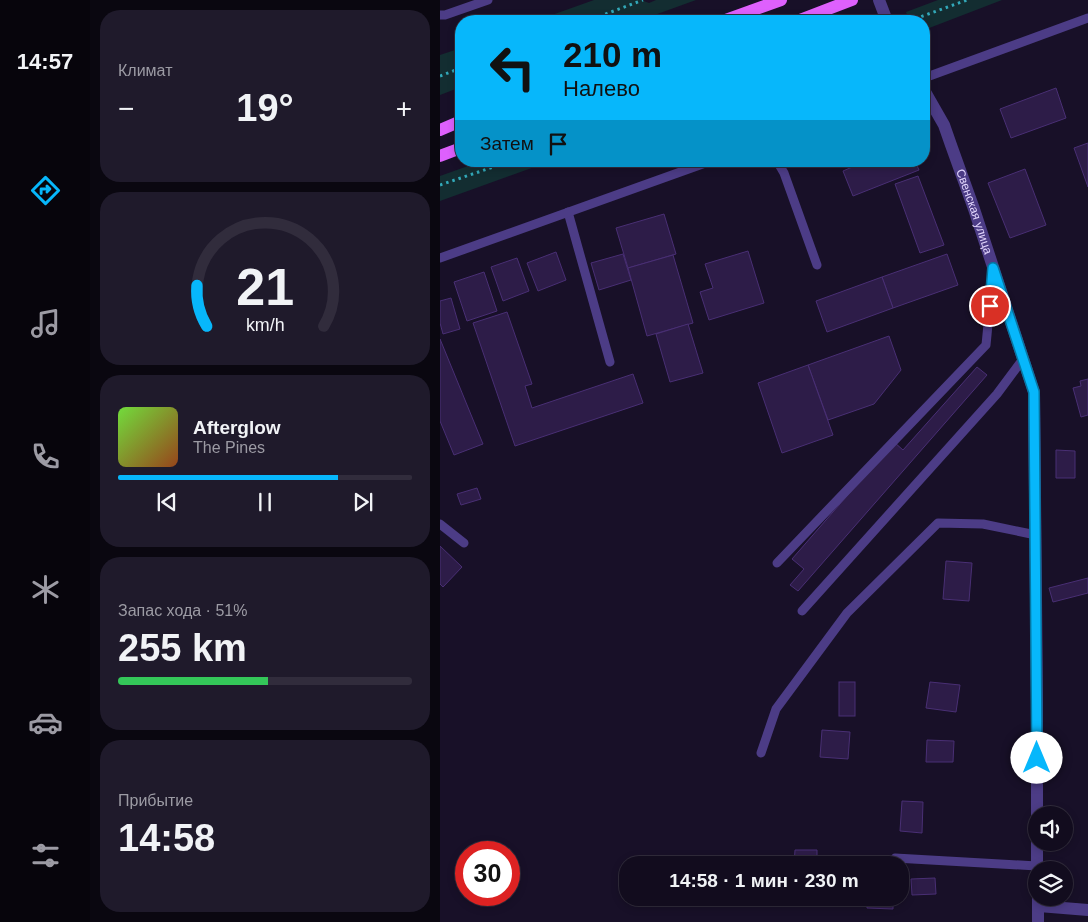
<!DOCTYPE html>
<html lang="ru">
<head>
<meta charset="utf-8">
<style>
	body { margin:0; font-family:Helvetica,sans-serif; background:#1f1a2b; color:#f1f3f6; height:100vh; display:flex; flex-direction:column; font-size:19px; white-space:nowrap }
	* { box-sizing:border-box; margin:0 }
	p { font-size:16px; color:#9c9ba4 }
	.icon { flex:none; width:28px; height:28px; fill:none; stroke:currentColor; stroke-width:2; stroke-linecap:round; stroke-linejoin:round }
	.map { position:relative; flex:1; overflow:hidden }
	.drawer { display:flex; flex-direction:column; gap:10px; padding:10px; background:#0a0710; width:350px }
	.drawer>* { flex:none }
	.top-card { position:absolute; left:15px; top:15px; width:475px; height:152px; border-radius:20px; box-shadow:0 2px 8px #0003,0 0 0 1px #312c3c; background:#07b7fb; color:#111; overflow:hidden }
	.controls { position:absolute; left:588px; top:806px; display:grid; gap:10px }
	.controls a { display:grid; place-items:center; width:45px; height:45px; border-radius:50%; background:#120c1e; box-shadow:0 2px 8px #0003,0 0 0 1px #312c3c; font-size:25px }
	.speed { position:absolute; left:15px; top:841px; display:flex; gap:10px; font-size:25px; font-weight:700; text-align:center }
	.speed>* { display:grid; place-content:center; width:65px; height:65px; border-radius:50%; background:#120c1e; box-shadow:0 2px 8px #0003,0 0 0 1px #312c3c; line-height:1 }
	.speed .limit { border:8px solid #d22; background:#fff; color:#111 }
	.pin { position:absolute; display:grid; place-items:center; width:42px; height:42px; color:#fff; margin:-21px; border:2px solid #fff; border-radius:50%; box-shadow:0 1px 5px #0007 }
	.me { position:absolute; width:55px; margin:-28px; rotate:0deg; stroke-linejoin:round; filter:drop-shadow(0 0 4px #0008) }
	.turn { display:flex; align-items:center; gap:18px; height:105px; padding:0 25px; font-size:22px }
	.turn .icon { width:65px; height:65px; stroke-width:2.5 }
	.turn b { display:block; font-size:35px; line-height:42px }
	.then { display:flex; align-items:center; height:48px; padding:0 25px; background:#0003; gap:10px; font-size:19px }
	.big { font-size:38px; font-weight:700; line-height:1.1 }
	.drawer .card { flex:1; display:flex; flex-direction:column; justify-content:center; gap:8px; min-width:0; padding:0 18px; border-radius:20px; background:#1f1a2b }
	.drawer .dial { align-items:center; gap:0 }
	.dial svg { height:130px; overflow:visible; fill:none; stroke:#312c3c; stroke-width:7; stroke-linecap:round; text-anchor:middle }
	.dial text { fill:#f1f3f6; stroke:none }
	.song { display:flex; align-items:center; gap:15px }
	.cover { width:60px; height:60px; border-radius:8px; background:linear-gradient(135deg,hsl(100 70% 55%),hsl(20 70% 35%)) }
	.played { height:5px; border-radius:2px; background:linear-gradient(90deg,#07b7fb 75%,#312c3c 75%) }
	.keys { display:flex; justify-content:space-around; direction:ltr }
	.heat { display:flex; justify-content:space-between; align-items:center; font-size:28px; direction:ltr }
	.charge { height:8px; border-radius:4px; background:linear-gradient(90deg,#34c759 51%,#312c3c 0) }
	.trip { position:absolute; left:179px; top:856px; width:290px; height:50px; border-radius:20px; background:#120c1e; box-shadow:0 2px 8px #0003,0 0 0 1px #312c3c; font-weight:700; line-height:50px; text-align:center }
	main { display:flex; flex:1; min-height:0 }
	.tabs { display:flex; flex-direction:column; width:90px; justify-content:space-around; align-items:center; background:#07050c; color:#9c9ba4 }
	.tabs .icon { width:35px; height:35px }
	.tabs .active { color:#07b7fb }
	.tabs b { font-size:22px; color:#f1f3f6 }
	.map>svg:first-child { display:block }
</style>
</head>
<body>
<main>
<nav class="tabs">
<b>14:57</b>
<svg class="icon active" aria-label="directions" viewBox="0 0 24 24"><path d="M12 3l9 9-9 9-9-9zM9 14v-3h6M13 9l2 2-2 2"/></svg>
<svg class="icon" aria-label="music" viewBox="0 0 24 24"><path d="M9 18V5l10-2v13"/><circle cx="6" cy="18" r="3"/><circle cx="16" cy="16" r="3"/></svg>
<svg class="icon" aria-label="phone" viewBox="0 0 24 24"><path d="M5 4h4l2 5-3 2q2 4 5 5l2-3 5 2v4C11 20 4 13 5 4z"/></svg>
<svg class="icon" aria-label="climate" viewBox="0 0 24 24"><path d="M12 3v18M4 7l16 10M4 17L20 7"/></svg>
<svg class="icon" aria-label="car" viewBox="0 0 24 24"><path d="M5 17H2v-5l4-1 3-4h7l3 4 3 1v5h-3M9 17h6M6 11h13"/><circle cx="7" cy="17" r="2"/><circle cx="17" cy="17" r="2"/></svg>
<svg class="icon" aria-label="filters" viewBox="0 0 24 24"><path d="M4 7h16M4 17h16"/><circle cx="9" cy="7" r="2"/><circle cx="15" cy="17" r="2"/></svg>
</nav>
<section class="drawer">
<div class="card"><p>Климат</p>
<div class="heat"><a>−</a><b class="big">19°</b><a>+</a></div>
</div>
<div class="card dial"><svg viewBox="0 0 100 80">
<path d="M14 69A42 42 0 1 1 86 69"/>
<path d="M14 69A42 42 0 0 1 8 44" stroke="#07b7fb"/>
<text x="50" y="56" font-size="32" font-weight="700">21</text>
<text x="50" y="72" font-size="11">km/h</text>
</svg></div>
<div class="card">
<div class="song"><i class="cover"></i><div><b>Afterglow</b><p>The Pines</p></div></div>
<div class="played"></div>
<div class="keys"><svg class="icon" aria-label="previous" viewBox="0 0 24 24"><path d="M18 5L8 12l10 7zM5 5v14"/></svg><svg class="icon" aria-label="pause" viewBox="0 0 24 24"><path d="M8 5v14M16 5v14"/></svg><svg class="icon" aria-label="next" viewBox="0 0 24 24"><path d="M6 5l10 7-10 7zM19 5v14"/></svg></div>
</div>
<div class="card"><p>Запас хода · 51%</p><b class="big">255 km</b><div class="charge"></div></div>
<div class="card"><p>Прибытие</p><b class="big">14:58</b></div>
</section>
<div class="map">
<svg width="648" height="922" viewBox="0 0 648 922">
	<rect width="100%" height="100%" fill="#181028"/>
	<g fill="#132d31">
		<polygon points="154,0 201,0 209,3 216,0 256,0 198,21 95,21"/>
		<polygon points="498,0 562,0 484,30 484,21 469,21 466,12"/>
		<polygon points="21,48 21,87 0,95 0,55"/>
		<polygon points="42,161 111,161 0,201 0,176"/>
	</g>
	<g fill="#2d1c48" stroke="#492f74">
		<polygon points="616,88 626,118 571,138 560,109"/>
		<polygon points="648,143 648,187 634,148"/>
		<polygon points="426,161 475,161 479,170 413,196 403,171"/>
		<polygon points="585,169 606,225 570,238 548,183"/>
		<polygon points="478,176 504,245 480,253 455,184"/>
		<polygon points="224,214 236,254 188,268 176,228"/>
		<polygon points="308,251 324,303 269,320 260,292 273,288 265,264"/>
		<polygon points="116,252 126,280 98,291 87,263"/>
		<polygon points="183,254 191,280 159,290 151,263"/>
		<polygon points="507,254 518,285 453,308 442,277"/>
		<polygon points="233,255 253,323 207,336 188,268"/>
		<polygon points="77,258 89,291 63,301 51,267"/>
		<polygon points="44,272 57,311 27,321 14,282"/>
		<polygon points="442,277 453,308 387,332 376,301"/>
		<polygon points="11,298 20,329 3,334 0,323 0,301"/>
		<polygon points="67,312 92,384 85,386 92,408 193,374 203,403 75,446 33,323"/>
		<polygon points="248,324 263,373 230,382 216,334"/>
		<polygon points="449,336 461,370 434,404 388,420 368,365"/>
		<polygon points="0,339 43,444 14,455 0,421"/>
		<polygon points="368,365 393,435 342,453 318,383"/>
		<polygon points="537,367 547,375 358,591 350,585 364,569 352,559 454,442 463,450"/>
		<polygon points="648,379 648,415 641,417 633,388 641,386 640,381"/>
		<polygon points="616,450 635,451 635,478 616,478"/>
		<polygon points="37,488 41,499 21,505 17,494"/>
		<polygon points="0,546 22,567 3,587 0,584"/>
		<polygon points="506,561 532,563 529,601 503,599"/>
		<polygon points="648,578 648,593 613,602 609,588"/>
		<rect x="399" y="682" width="16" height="34"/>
		<polygon points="490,682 520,685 516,712 486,708"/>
		<polygon points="382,730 410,732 408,759 380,757"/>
		<polygon points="487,740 514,741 513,762 486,762"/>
		<polygon points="462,801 483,802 482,833 460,831"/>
		<polygon points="355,850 377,850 377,865 354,865"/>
		<polygon points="495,878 496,894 472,895 471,879"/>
		<polygon points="427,898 453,898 453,909 427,908"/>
	</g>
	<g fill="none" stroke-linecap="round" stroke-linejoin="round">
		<g stroke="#32a8b8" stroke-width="3" stroke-dasharray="2.5 4" stroke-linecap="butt">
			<polyline points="147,21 203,0"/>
			<polyline points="469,21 527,0"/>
			<polyline points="0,76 21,68"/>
			<polyline points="0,185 71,161"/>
		</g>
		<g stroke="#4c3c86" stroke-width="9">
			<polyline points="0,15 5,15 48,0"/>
			<polyline points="484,78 648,18"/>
			<polyline points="337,161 344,173 377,265"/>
			<polyline points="128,212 170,362"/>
			<polyline points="0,258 271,161"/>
			<polyline points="0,524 24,543"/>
			<polyline points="337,563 546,345 553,273"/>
			<polyline points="362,611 557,394 583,359"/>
			<polyline points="321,753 336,709 407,613 498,523 543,524 596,535"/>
			<polyline points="455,858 597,866"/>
		</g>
		<g stroke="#4c3c86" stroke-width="12">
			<polyline points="439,0 447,21"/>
			<path id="s1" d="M484,90L504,125L511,145L534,209L594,392L597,702V815"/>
			<polyline points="597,842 597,870"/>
			<polyline points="599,906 648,910"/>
			<polyline points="598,922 598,898"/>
		</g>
		<g stroke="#de60fd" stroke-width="12">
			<polyline points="283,21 341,0"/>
			<polyline points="357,21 412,0"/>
			<polyline points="0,130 21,121"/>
			<polyline points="0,156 21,148"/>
		</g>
	</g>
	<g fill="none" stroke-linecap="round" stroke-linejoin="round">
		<g stroke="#0577a3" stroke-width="12">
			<polyline id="route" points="550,306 553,268 594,392 597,758"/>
		</g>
		<use href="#route" stroke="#07b7fb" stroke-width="9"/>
	</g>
	<g text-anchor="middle" stroke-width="4" stroke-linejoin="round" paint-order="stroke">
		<g font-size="12" fill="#e3d7fe" stroke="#181028">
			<text dy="4" stroke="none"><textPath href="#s1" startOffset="132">Свенская улица</textPath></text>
		</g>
	</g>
</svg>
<div class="controls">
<a><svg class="icon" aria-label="sound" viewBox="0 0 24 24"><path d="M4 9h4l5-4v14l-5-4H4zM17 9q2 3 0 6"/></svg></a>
<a><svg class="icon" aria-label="layers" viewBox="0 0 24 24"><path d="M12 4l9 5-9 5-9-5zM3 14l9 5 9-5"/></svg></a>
</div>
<div class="speed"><div class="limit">30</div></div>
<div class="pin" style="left:550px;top:306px;background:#d93025"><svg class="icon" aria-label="arrive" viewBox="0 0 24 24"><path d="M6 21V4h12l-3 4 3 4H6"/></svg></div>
<svg class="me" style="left:597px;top:758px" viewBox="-20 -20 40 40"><circle r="19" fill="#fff"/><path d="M0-13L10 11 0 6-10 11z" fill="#07b7fb"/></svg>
<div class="trip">14:58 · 1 мин · 230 m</div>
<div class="top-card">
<div class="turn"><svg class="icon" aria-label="left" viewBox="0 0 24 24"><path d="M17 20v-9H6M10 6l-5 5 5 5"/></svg><div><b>210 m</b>Налево</div></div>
<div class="then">Затем<svg class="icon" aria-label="arrive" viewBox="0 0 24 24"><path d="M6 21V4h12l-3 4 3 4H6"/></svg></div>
</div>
</div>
</main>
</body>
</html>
